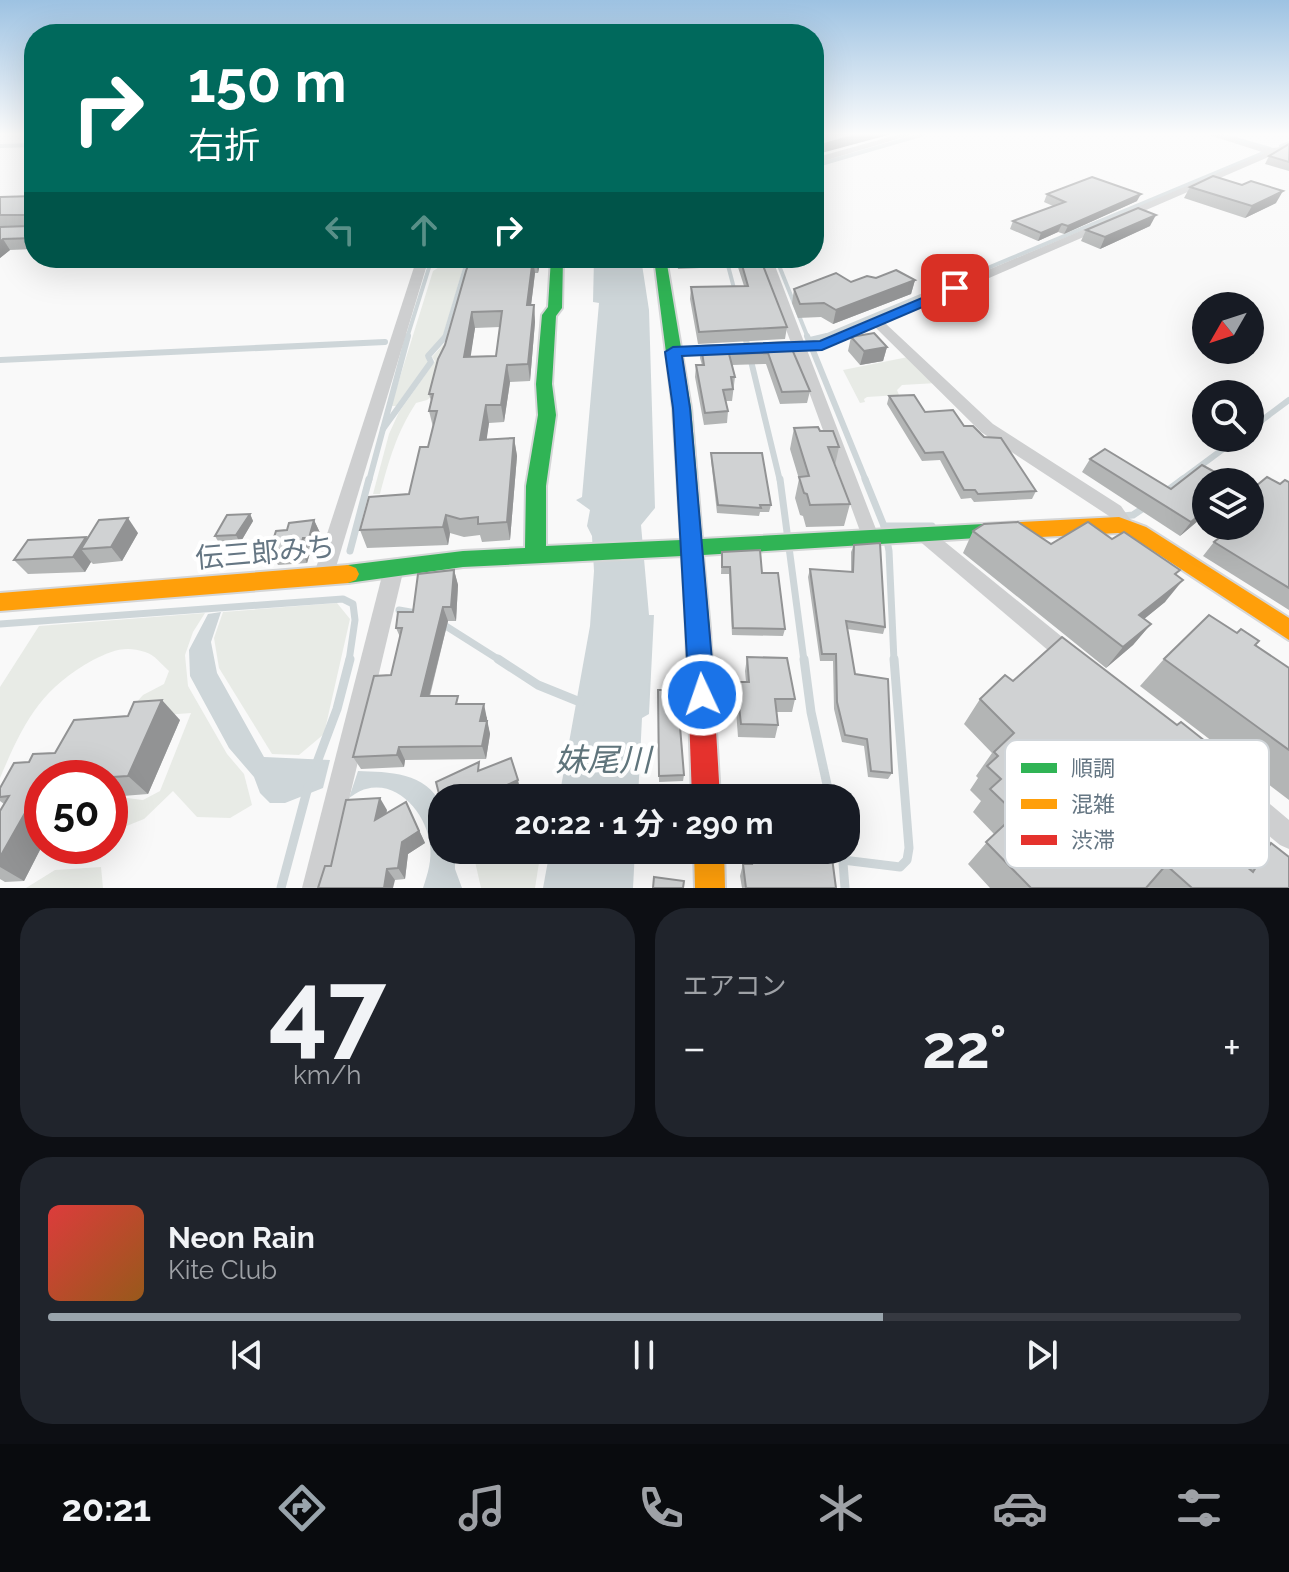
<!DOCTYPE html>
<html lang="ja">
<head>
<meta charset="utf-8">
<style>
	body { margin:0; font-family:Raleway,"Noto Sans JP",sans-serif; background:#20242c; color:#f1f3f6; height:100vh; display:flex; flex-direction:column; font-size:30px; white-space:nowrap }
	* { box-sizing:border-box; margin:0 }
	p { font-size:26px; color:#9ea1a6 }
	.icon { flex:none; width:44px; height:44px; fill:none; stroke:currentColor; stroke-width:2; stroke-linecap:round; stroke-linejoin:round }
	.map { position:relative; height:888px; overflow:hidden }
	.details { display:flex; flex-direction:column; gap:20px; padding:20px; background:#0d0f14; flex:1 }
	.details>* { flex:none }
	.guide { position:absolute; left:24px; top:24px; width:800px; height:244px; border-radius:32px; box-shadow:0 8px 32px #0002; background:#00695c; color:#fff; overflow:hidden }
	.needle { width:52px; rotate:231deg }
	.tools { position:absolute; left:1192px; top:292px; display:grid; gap:16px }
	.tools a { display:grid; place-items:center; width:72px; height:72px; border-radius:50%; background:#171b24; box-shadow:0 8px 32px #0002; font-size:40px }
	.speed { position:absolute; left:24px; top:760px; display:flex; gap:16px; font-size:40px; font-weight:700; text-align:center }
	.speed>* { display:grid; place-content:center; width:104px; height:104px; border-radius:50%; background:#171b24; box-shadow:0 8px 32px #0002; line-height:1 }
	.speed .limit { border:12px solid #d22; background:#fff; color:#111 }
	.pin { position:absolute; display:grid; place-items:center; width:68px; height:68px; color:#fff; margin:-34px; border-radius:16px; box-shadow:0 4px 12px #0006 }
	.me { position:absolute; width:88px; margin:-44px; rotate:357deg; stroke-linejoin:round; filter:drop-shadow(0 0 6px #0008) }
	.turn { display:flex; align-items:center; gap:28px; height:168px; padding:0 32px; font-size:36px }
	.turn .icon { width:104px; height:104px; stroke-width:2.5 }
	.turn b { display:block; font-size:56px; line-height:68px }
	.lanes { display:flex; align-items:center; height:76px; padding:0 32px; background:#0003; justify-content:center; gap:40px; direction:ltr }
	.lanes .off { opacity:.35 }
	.big { font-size:60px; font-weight:700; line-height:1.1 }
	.details .tile { flex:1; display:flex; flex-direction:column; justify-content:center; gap:12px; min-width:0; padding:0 28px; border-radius:32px; background:#20242c }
	.details .dial { align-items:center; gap:0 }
	.dial b { font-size:104px; line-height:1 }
	.song { display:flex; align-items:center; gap:24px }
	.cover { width:96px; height:96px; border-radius:12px; background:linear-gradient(135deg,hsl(0 70% 55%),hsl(30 70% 35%)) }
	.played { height:8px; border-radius:4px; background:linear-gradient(90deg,#99a4ac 70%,#363941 70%) }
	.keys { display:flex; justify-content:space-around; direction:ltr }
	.heat { display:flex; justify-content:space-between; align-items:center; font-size:44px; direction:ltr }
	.details .tiles { flex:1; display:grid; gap:20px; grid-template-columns:1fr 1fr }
	.tile:last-child { grid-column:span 2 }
	.trip { position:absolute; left:428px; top:784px; width:432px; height:80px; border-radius:32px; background:#171b24; box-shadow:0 8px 32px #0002; font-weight:700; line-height:80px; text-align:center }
	.tabs { display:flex; height:128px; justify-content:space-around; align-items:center; background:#090b0e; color:#9ea1a6 }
	.tabs .icon { width:56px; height:56px }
	.tabs .selected { color:#99a4ac }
	.tabs b { font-size:36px; color:#f1f3f6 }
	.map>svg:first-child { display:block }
</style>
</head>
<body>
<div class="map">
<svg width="1289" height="888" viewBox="0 0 1289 888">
	<rect width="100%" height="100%" fill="#f9f9f9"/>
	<g fill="#e8ebe6">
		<polygon points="454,258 466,258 443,336 425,356 428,362 396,406 391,406 433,271"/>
		<path d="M450,337L438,392L427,400L416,403C397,432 389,460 380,494H373L389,434L399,412L435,361L432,357Z"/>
		<polygon points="908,357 937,383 902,385 897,390 899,395 867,397 864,399 865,402 860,403 843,370"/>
		<polygon points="337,603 350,619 324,734 299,755 272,754 219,668 214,638 223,612"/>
		<path d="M205,613L193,632L185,655L188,686L227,754L244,774L252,805L230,818L197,817L173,791L144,819L124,827L114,821L116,805L127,798L143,800L160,791L191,713L139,717L129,711L143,695L164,684L169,671C162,665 154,654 145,652C125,645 111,651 93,660C40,689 23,724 0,778V687L39,626Z"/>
		<polygon points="458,850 541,850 535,888 481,888 474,857 460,859"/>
		<polygon points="101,867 103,888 26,888 55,870"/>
	</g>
	<g fill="#ced6d9">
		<polygon points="594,258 641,258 649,310 655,508 641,525 649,615 654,615 649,714 642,718 638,798 559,798 590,626 594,571 592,536 587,526 590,510 576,500 582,497 599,303 593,302"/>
		<polygon points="221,612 211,642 217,673 264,757 330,760 323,788 285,803 270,803 260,793 254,777 229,748 190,676 189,650 208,614"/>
		<path d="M358,771C388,772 427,772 441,805C446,817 442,837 442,850H455V869L462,888H423C428,873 432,860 430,845C427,815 399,780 366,789C360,790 354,795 349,798Z"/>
		<polygon points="550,850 635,850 633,888 543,888"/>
	</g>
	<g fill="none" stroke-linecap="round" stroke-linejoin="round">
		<g stroke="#ced6d9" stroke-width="4">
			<polyline points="1218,134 1270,149"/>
			<polyline points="0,146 34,145"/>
			<polyline points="1281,146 1289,143"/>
			<polyline points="814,166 924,134"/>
			<polyline points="726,258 735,292"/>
			<polyline points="776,258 808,338"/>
			<polyline points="745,334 746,338"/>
			<polyline points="407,338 432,258"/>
			<polyline points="444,338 468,258"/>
			<polyline points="820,338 1268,151"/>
		</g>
		<g stroke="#ced6d9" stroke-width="6">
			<polyline points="745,336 780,481"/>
			<polyline points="807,336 866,481"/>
			<polyline points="810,340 827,336"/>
			<polyline points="0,360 385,342"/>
			<polyline points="383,429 431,362 428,356 446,336"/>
			<polyline points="1250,429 1289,400"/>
			<polyline points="369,481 408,336"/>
			<polyline points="1180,481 1238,438"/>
		</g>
		<g stroke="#ced6d9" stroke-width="7">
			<polyline points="780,479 804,661"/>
			<polyline points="865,479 884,526 889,551 894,661"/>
			<polyline points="1164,493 1183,479"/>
			<polyline points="1123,516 1133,515 1145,507"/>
			<polyline points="884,526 932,526"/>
			<polyline points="350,551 369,479"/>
			<polyline points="399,610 416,613"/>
			<polyline points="441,623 501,661"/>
			<polyline points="0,624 343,599 353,604 355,620 349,661"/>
		</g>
		<g stroke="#ced6d9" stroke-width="9">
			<polyline points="498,659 538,685 580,702"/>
			<polyline points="804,659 811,712 830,798"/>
			<polyline points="316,765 337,709 350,659"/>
			<polyline points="842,850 845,888"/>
			<polyline points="843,860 900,867 907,860 909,848 894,659"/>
			<polyline points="281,888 308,787"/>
		</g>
		<g stroke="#d5d6d7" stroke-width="4">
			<polygon id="fast" points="551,258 563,258 562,308 556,316 552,384 556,415 546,486 546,546 681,540 673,408 654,258 666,258 691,408 702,539 1003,523 1010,526 1013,531 1010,536 703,555 710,629 706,636 698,639 690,636 686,629 682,556 463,567 348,583 340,580 337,574 340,568 348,565 463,551 525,548 526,486 538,415 536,384 542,315 548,307"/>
		</g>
		<g stroke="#d5d6d7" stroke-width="4">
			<g id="slow">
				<polygon points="1119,517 1146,527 1289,618 1289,640 1132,537 1118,533 1003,539 996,536 993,531 996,526 1003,523"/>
				<polygon points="348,565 356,568 359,574 356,580 348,583 0,611 0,593"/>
				<polygon points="694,850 724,850 725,888 695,888"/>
			</g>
		</g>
		<g stroke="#d5d6d7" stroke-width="4">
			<polygon id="jam" points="698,619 706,622 710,629 720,798 692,798 686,629 690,622"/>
		</g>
		<g fill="#cecfd0" fill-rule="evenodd">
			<polygon points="900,134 914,134 814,164 814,158"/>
			<path d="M1206,134C1231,134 1260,154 1283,146L1287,149L885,323L993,424L1121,506L1136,528L1133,533H1121L1109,516L981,432L875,327L827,348L807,350L879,537L876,542L870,544L864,542L794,351L773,352L766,348L773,344L791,343L760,258H772L804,342L820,341L1265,153Z"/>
			<polygon points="417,258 429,258 333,577 330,582 323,585 316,582 313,577"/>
			<polygon points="722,346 727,347 729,350 727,353 673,356 666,352 673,348"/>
			<polygon points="923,527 929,529 1077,649 1081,656 1077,663 1070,665 1063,663 917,539 914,534 917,529"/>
			<polygon points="394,560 401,563 404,568 328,888 302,888 384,568 387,563"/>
			<polygon points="1212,760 1221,763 1289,820 1289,849 1280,845 1203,781 1200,772 1203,763"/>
		</g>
		<use href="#fast" fill="#30b455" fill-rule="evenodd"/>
		<use href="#slow" fill="#ff9f0a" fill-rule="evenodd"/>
		<use href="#jam" fill="#e5322d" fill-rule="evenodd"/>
	</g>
	<g fill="#b3b5b5" fill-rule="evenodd">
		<polygon points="1289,144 1289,171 1265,164 1269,156"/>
		<polygon points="1190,187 1276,203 1245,218 1184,198"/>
		<polygon points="1047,194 1137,201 1064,234 1058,232 1038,241 1010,229 1013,221 1053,206 1044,202"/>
		<polygon points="34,196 34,249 10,250 0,258 0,227 28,226 0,226 0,197"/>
		<polygon points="1150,226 1100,249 1081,241 1086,230"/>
		<path d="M480,258H541L538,273H535L531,305H534L535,322L530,381L510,382L504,422L489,423L486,440L514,438L517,456L510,540L482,542L480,535L464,537L450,533L448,545L367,548L360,530L409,494L428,447L433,427L429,411L431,401L429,394L445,345ZM500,327L496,356L470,357L475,328Z"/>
		<polygon points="676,258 703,258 701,258 700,268 678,269"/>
		<polygon points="735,258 760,258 787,327 785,339 698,344 690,299 691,287 744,286"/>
		<polygon points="876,278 915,280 911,294 833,324 821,317 798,318 792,303 794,289"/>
		<polygon points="851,337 887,347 883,361 860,365 848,351"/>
		<polygon points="789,342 810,391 807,403 780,404 766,364 732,365 735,377 732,401 726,401 728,411 727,423 704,425 695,377 696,365 702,365 700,358 701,346"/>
		<polygon points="889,396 925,412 964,426 1036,491 1032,499 974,502 971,498 961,499 940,460 922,461 887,404"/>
		<polygon points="794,428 820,431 839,447 835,465 850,504 844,526 806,527 803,516 800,515 795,498 799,479 790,449"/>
		<polygon points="711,453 771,505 769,512 760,512 759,516 717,513 711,460"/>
		<polygon points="1090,459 1171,489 1206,482 1206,524 1199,520 1180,536 1082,472"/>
		<polygon points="1289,482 1289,610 1203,556 1214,542 1223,535 1209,526 1250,526 1280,484"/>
		<polygon points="250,514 253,521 240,543 219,543 215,536"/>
		<polygon points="314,520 321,535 316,552 310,553 307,563 278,565 270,550 287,530"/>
		<polygon points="973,531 1051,544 1112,539 1176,575 1165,602 1144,619 1151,624 1133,645 1106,668 963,553"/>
		<polygon points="138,533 122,561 93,564 91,562 85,572 28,574 14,560 88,539"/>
		<polygon points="854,545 885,627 883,634 847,629 855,674 892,773 888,779 868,777 864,746 842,742 834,709 833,661 820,661 808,577 810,569 851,572 851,552"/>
		<polygon points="722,552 762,573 785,629 783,636 732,635 729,574 721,574"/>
		<polygon points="454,570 458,585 456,621 448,621 430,696 461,704 487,717 487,722 490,734 486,759 405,760 404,767 361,769 353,757 391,675 400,637 396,628"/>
		<polygon points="1255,645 1289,668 1289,800 1140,686 1164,659"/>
		<polygon points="747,657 795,699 792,712 777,712 778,725 775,738 738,737 736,710 731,710 729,695 732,682 746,682 745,671"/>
		<polygon points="1013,681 1202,744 1191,831 1214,851 1222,846 1242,862 1271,843 1289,888 990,888 968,864 994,834 973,812 981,801 970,790 978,778 976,776 992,753 964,724 980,699"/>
		<polygon points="658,690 684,775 683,781 659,782"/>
		<polygon points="180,720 148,794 110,797 110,778 42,778 42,846 24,881 5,882 0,879 0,811 4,804 0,801 0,788 29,762 55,753"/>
		<polygon points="406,802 425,843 408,854 405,879 395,880 331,866 387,810 386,814"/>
		<polygon points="745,850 831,850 836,888 742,888 740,876 743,864 747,864"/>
	</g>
	<g fill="#929394">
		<polygon points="859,134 892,134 814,155 815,146"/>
		<polygon points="1283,191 1276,203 1245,218 1252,206"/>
		<polygon points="1141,194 1137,201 1064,234 1068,226"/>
		<polygon points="1156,215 1150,226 1100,249 1105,237"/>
		<polygon points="1062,224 1058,232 1038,241 1041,233"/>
		<polygon points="3,239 10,250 0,258 0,242"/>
		<polygon points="533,258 535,273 529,322 527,305"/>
		<polygon points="536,258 541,258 538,273"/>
		<polygon points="915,280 911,294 833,324 836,310"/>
		<polygon points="534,305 535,322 530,381 528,364"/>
		<polygon points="472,312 475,328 468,374 464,357"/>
		<polygon points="887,347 883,361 860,365 864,351"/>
		<polygon points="507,365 510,382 504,422 501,405"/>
		<polygon points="486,405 489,423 484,458 480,440"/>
		<polygon points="514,438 517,456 510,540 507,522"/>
		<polygon points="1206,509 1199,520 1180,536 1191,522"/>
		<polygon points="250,514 253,521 240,543 236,535"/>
		<polygon points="446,515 450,533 448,545 443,527"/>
		<polygon points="128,518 138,533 122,561 111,547"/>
		<polygon points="314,520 321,535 316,552 309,538"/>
		<polygon points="86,537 95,548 81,549 91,562 85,572 73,557"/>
		<polygon points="303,538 310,553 307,563 300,548"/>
		<polygon points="454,570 458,585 456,621 451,607"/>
		<polygon points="1183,580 1165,602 1122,637 1139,615"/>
		<polygon points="443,607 448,621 426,709 421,696"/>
		<polygon points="1151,624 1133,645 1106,668 1123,647"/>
		<polygon points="162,700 180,720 148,794 128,776"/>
		<polygon points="484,704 490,734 486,759 482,746 480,721"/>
		<polygon points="399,747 405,760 404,767 397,755"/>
		<polygon points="518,780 521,793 510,798 479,798"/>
		<polygon points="380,798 387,810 382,832 375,820"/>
		<polygon points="406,802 425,843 408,854 405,879 398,868"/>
		<polygon points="29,806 42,816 42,846 24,881 0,867 0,857"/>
		<polygon points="387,869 395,880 393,888 384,888"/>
	</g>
	<g fill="#d0d2d3" stroke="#929394" stroke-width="2" fill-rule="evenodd">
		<polygon points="814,134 859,134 814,147"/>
		<polygon points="1289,144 1289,162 1269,156"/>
		<polygon points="1213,176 1242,185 1251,181 1283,191 1252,206 1190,187"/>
		<polygon points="1092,177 1141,194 1068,226 1062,224 1041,233 1013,221 1065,202 1047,194"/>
		<polygon points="34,196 34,238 3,239 0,242 0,227 28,226 30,215 0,215 0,197"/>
		<polygon points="1138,208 1156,215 1105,237 1086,230"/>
		<path d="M480,258H533L527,305H534L528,364L507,365L501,405H486L480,440L514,438L507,522L478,524V517L460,519L446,515L443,527L360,530L369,497L409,494L420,447H428L437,411H429L433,394H429L438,359L445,345L466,271L470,260H480ZM502,311L496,356L464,357L472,312Z"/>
		<polygon points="740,258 760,258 787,327 699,332 691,287 748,286"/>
		<polygon points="896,270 915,280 836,310 824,303 800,304 794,289 836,273 851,282 867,276 876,278"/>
		<polygon points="874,333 887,347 864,351 851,337"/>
		<polygon points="789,342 810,391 782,392 768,353 729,354 735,377 731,377 733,389 723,390 728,411 705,413 696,365 704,365 701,346"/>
		<polygon points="914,395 925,412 953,410 964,426 973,426 984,437 1001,438 1036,491 978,494 975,490 964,490 943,452 925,453 889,396"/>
		<polygon points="818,427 820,431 833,431 839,447 828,447 850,504 810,505 807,494 804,493 799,477 809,476 794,428"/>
		<polygon points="1105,449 1171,489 1202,465 1233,482 1206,482 1206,509 1191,522 1090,459"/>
		<polygon points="711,453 762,453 771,505 760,505 761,508 718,505"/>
		<polygon points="1267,477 1280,484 1285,480 1289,482 1289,588 1214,542 1234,526 1250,526 1250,491"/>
		<polygon points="250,514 236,535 215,536 227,515"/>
		<polygon points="128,518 111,547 81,549 99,520"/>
		<polygon points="314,520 309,538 303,538 300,548 270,550 276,531 287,530 289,523"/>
		<polygon points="1018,522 1051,544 1088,522 1112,539 1124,532 1180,570 1175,574 1183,580 1139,615 1151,624 1123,647 973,531 984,524"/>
		<polygon points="86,537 73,557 14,560 28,540"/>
		<polygon points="880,543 885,627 846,621 855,674 888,679 892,773 871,771 867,739 845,735 837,702 836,654 822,654 810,569 853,572 854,545"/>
		<polygon points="760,550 762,573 778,573 785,629 733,628 730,567 722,567 722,552"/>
		<polygon points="454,570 451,607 443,607 421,696 458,696 456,704 484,704 480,721 487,721 482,746 399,747 397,755 353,757 374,676 391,675 402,628 396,628 398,612 413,612 418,574"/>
		<polygon points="1209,615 1237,633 1241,629 1259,641 1255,645 1289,668 1289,750 1164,659"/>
		<polygon points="1062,637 1177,725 1181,722 1205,741 1202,744 1238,771 1191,831 1216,853 1222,846 1253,872 1271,843 1289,857 1289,888 1192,888 1166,865 1146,888 1031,888 986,842 1016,814 990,789 1001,779 987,766 998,756 994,752 1014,733 980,699 1005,675 1013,681"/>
		<polygon points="747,657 787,658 795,699 775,699 778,725 741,724 738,697 733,697 732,682 749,682"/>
		<polygon points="658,690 677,690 684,775 659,776"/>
		<polygon points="162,700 128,776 96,778 42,778 42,805 29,806 0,857 0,811 9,796 0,797 0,788 14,763 29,762 33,754 55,753 74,720 128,716 134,702"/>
		<polygon points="511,758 518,780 479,798 442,798 442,802 441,802 436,782 479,762 478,771"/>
		<polygon points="380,798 375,820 406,802 419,831 402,842 398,868 387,869 384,888 318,888 325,866 331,866 346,800"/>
		<polygon points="750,850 831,850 836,888 746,888 743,864 752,864"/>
		<polygon points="654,877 684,881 683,888 653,888"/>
	</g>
	<linearGradient id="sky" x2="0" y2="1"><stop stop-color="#9dc2e2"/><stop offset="0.52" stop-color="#fcfcfc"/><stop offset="1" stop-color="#fcfcfc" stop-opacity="0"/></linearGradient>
	<rect width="1289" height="258" fill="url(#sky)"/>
	<polygon fill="#1a73e8" stroke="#114b97" stroke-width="2" points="955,284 962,288 960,291 822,350 682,356 690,408 715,695 711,703 702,707 693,703 689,695 673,408 665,352 673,347 820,341"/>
	<g text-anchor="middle" stroke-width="8" stroke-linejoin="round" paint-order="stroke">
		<g font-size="28" fill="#657683" stroke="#fff">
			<text transform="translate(265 552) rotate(-5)" y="10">伝三郎みち</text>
		</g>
		<g font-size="32" font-style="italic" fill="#60757c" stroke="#fff">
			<text x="603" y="771">妹尾川</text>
		</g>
	</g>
	<rect x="1005" y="740" width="264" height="128" rx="12" fill="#fff" stroke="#d1d6da" stroke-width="2"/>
	<rect x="1021" y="763" width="36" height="10" fill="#30b455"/>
	<rect x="1021" y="799" width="36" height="10" fill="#ff9f0a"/>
	<rect x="1021" y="835" width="36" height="10" fill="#e5322d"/>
	<g font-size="22" fill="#657683">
		<text x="1071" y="776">順調</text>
		<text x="1071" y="812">混雑</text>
		<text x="1071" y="848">渋滞</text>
	</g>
</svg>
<div class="tools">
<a><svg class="needle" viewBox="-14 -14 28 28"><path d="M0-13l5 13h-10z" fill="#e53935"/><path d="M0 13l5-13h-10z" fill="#9ea1a6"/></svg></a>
<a><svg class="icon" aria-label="search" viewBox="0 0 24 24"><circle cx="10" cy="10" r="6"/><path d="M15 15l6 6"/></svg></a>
<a><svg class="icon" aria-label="layers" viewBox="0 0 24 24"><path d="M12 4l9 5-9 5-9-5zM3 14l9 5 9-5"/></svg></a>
</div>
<div class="speed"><div class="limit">50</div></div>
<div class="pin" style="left:955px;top:288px;background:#d93025"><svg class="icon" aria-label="arrive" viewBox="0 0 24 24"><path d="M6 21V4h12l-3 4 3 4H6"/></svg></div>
<svg class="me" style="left:702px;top:695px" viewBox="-20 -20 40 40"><circle r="17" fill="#1a73e8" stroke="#fff" stroke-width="3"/><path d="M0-11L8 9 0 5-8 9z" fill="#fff"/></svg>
<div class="trip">20:22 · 1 分 · 290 m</div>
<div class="guide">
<div class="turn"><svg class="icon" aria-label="right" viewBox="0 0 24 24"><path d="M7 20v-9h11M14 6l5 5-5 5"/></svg><div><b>150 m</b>右折</div></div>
<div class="lanes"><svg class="icon off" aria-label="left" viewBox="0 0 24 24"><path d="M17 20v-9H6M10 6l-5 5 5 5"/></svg><svg class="icon off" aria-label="ahead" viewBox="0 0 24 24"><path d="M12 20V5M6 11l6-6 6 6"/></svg><svg class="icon" aria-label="right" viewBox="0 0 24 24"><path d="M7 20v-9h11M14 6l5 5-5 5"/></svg></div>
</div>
</div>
<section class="details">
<div class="tiles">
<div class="tile dial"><b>47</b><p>km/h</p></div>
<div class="tile"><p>エアコン</p>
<div class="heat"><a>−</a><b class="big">22°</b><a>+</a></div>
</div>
<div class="tile">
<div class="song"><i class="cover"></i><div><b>Neon Rain</b><p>Kite Club</p></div></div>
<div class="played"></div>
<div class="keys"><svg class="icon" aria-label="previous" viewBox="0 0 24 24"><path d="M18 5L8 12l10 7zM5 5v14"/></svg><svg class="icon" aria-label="pause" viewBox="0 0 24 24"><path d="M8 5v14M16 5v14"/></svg><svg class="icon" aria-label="next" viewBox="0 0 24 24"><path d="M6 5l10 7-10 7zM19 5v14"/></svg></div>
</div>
</div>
</section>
<nav class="tabs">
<b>20:21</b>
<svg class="icon selected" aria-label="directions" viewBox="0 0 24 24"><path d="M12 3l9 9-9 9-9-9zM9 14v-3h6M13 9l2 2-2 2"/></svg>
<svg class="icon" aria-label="music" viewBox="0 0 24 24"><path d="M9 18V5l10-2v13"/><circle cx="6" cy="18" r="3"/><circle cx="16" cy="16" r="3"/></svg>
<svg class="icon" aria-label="phone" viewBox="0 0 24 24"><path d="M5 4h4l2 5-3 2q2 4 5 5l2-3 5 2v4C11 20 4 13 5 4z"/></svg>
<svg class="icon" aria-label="climate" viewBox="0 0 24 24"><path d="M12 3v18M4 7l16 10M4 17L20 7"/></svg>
<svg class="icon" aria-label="car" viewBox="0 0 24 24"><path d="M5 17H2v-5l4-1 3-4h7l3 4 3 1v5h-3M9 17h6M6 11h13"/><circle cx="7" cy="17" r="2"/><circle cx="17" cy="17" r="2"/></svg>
<svg class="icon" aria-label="filters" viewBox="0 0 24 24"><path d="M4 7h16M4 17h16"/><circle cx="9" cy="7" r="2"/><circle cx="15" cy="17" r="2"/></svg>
</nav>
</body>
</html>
